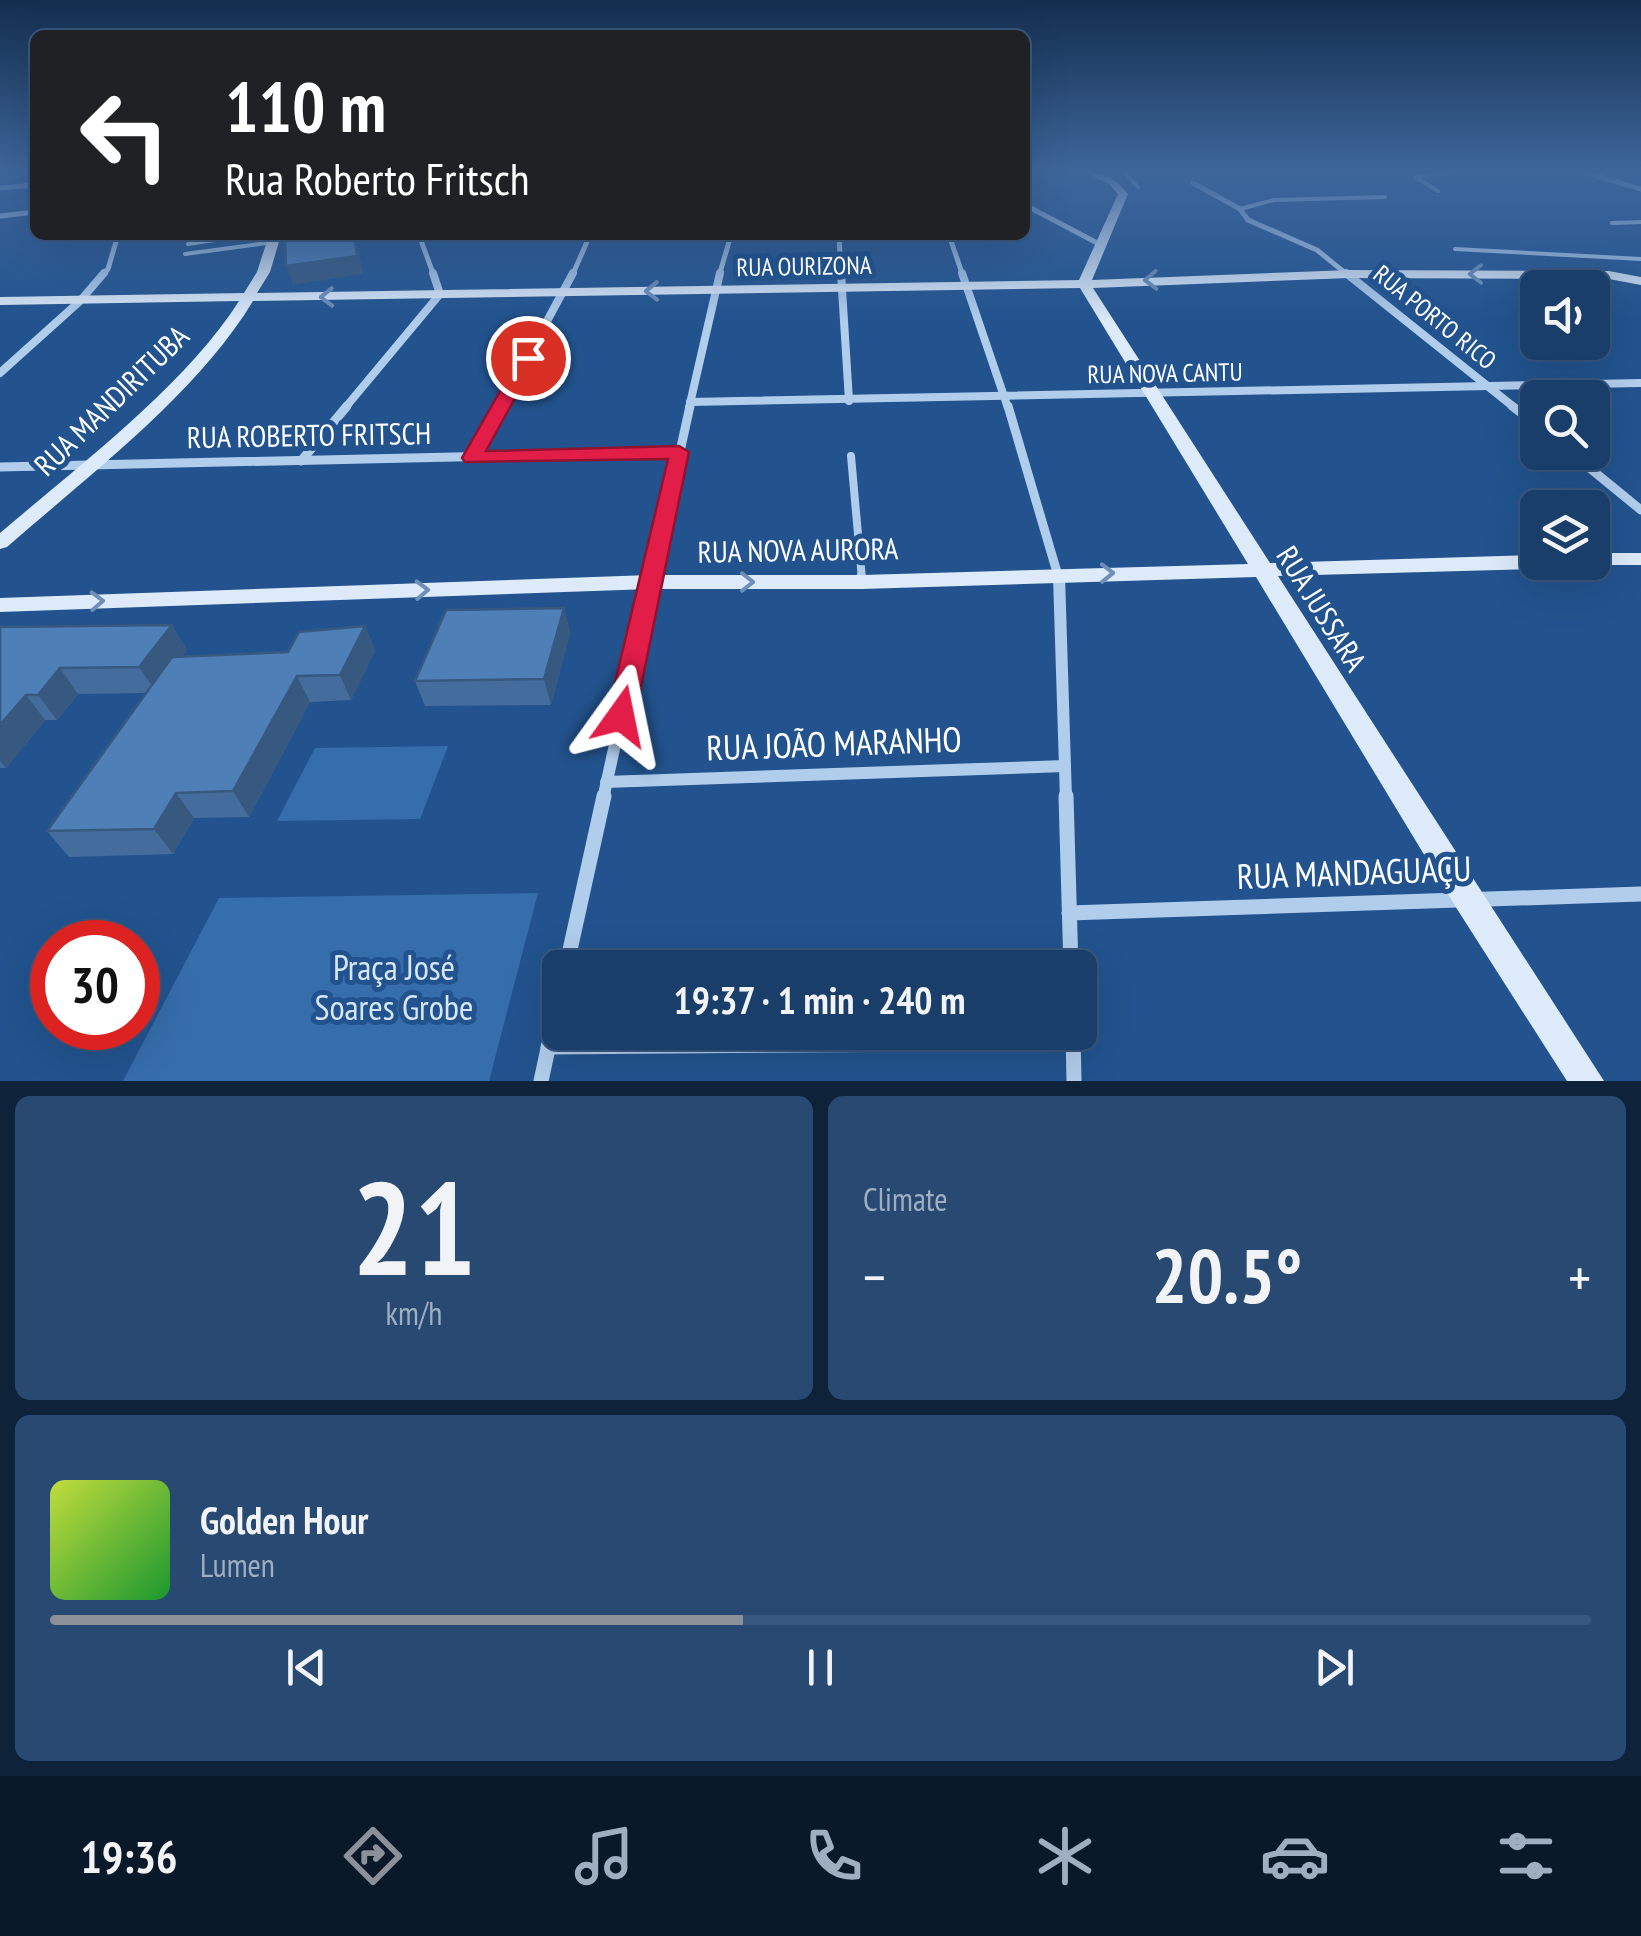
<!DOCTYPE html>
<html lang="en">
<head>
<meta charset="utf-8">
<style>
	body { margin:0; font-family:"PT Sans Narrow",sans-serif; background:#274972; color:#f1f3f6; height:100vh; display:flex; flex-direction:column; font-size:38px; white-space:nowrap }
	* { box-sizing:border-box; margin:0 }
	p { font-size:32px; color:#9faec1 }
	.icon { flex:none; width:55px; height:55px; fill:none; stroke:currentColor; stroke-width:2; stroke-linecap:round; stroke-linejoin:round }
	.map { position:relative; height:1081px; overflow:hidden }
	.details { display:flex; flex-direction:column; gap:15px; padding:15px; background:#0e223a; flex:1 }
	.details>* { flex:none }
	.guide { position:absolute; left:30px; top:30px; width:1000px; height:210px; border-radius:15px; box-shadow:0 10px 40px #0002,0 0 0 2px #38577e; background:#202124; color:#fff; overflow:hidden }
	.fabs { position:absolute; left:1520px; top:270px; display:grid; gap:20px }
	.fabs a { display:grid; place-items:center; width:90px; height:90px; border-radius:15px; background:#1a3e6a; box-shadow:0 10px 40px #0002,0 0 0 2px #38577e; font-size:50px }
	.speed { position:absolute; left:30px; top:920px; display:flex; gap:20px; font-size:50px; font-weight:700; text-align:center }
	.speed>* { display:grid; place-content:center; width:130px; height:130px; border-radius:50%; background:#1a3e6a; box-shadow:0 10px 40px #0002,0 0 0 2px #38577e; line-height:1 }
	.speed .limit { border:15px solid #d22; background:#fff; color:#111 }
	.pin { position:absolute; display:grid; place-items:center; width:85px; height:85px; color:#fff; margin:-42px; border:5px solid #fff; border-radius:50%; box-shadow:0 2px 10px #0007 }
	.me { position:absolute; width:110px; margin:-55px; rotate:12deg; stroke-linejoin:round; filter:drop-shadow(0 0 8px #0008) }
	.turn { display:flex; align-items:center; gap:35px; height:210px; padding:0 30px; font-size:45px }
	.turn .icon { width:130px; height:130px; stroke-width:2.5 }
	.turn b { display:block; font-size:70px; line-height:85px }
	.big { font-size:75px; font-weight:800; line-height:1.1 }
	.details .tile { flex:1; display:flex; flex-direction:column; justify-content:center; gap:15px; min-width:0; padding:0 35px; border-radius:15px; background:#274972 }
	.details .dial { align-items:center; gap:0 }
	.dial b { font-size:130px; line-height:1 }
	.song { display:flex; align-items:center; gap:30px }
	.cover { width:120px; height:120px; border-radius:15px; background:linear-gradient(135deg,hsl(70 70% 55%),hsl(130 70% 35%)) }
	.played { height:10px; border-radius:5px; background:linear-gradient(90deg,#8c9099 45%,#38577e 45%) }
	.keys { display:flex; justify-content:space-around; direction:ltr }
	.heat { display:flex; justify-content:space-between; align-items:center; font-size:55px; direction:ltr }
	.details .tiles { flex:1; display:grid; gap:15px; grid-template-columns:1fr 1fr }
	.tile:last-child { grid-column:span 2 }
	.trip { position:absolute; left:542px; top:950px; width:555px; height:100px; border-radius:15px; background:#1a3e6a; box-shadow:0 10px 40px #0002,0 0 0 2px #38577e; font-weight:800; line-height:100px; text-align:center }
	.menu { display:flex; height:160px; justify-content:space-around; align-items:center; background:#0a192a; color:#9faec1 }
	.menu .icon { width:70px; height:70px }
	.menu .selected { color:#8c9099 }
	.menu b { font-size:45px; color:#f1f3f6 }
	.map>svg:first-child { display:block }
</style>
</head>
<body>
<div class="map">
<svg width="1641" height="1081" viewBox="0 0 1641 1081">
	<rect width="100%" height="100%" fill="#22538e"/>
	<g fill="#366dab">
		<polygon points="448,746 420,819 277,821 315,748"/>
		<polygon points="538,893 489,1081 123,1081 219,898"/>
	</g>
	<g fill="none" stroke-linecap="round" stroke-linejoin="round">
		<polyline stroke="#a5c8ed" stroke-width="4" points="1124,172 1138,187"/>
		<g stroke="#b1cdec" stroke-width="4">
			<polyline points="1438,191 1415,177 1450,172"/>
			<polyline points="1240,209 1274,200 1385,197"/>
			<polyline points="1612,223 1641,222"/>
			<polyline points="188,244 248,235"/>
			<polyline points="1455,249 1641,259"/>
			<polyline points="185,254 274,242"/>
		</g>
		<polyline stroke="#b1cdec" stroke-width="8" points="851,456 862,579"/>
		<polyline stroke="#b1cdec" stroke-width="9" points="861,576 862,582"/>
		<g stroke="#b1cdec" stroke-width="5">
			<polyline points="1584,172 1641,189"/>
			<polyline points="1193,183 1240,209 1248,220 1317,250 1349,276"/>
			<polyline points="0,188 35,185"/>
			<polyline points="1025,205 1103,246"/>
			<polyline points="0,216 35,212"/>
			<polyline points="419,235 434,276"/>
			<polyline points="839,235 841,276"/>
			<polyline points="949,235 963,276"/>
			<polyline points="420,238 446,235"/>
			<polyline points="731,238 759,235"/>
			<polyline points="102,276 108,269 118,235"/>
			<polyline points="572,276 590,235"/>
			<polyline points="719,276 731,235"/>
		</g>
		<g stroke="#b1cdec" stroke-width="8">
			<polyline points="841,273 849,401"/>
			<polyline points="962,273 1008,408"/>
			<polyline points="1346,273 1515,408"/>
			<polyline points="0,373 80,301 104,273"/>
			<polyline points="690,402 1641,383"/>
			<polyline points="345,408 440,294 433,273"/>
			<polyline points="500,408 573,273"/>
			<polyline points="689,408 720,273"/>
		</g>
		<g stroke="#b1cdec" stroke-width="9">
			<polyline points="1008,406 1059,579"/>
			<polyline points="1512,406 1538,426"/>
			<polyline points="1570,452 1641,510"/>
			<polyline points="472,458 501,406"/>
			<polyline points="301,461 347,406"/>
			<polyline points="0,467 679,452"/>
			<polyline points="652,579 690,406"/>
		</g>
		<g stroke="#b1cdec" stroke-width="12">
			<polyline points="1059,576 1066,799"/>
			<polyline points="606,782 1065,766"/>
			<polyline points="603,799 652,576"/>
		</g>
		<g stroke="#b1cdec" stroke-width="15">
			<polyline points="1066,796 1071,968"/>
			<polyline points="1069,913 1641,894"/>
			<polyline points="566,968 604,796"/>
			<polyline points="1073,1032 1074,1081"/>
			<polyline points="548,1047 1073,1043"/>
			<polyline points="541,1081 560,993"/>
		</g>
		<g fill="#ddeaf9" fill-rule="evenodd">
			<path d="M1085,172C1105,172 1116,179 1128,194L1092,280L1350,270L1609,271L1641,277V285L1609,279L1350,278L1093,288L1270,563L1538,555V562H1548L1538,569L1278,576L1604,1081H1567L1457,909L1256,577L862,589H650L0,612V598L650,575H862L1248,564L1080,288L253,301C197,394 88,476 7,547L0,549V533C76,468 186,385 239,301L0,305V297L244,293L257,272L269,235H281L270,272L257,293L1079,280L1118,194L1109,184Z"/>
			<polygon points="1592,553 1641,553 1641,565 1585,565 1583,562 1592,562"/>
		</g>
	</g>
	<g fill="#446d9d">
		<polygon points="564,608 570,633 551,705 425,706 415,681"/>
		<polygon points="172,625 187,650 182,657 288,652 365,626 375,651 351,700 310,702 249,817 194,818 173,854 69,857 47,831 147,693 78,694 57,720 45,720 6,768 0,768 0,627"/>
	</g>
	<g fill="#375980">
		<polygon points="354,235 356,235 363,274 293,285 286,266"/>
		<polygon points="564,608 570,633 551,705 544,679"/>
		<polygon points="172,625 187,650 156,692 139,667"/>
		<polygon points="365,626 375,651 351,700 340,675"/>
		<polygon points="60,668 78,694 57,720 38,695"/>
		<polygon points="297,676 310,702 249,817 233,791"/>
		<polygon points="26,695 45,720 6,768 0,761 0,725"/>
		<polygon points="176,793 194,818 173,854 154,829"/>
	</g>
	<g fill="#4f7fb7" stroke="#375980" stroke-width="2.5">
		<polygon points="285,235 354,235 357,256 286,266"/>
		<polygon points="564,608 544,679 415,681 446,610"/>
		<polygon points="172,625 139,667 60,668 38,695 26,695 0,725 0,627"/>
		<polygon points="365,626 340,675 297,676 233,791 176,793 154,829 47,831 172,657 288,652 299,632"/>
	</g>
	<defs><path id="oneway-chevron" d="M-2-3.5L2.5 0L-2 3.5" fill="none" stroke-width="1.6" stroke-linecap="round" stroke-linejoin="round" transform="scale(2.5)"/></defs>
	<g stroke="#6d8fb9">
		<use href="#oneway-chevron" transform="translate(1476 274) rotate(-180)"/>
		<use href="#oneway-chevron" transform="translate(1151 280) rotate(178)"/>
		<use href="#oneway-chevron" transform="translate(652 291) rotate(179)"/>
		<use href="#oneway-chevron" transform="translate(327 297) rotate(179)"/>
		<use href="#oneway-chevron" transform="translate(1107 573) rotate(-1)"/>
		<use href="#oneway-chevron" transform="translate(747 582)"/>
		<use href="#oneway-chevron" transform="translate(422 590) rotate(-2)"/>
		<use href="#oneway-chevron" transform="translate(97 601) rotate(-2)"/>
	</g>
	<linearGradient id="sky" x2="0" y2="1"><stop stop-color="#132e4e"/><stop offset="0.53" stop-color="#3e669b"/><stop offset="1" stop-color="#3e669b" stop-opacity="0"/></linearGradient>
	<rect width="1641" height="323" fill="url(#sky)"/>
	<polygon fill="#e11d48" stroke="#92132f" stroke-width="2.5" points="528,353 537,358 486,451 679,446 689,452 635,716 631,723 621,726 611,723 607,716 668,459 465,462 462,458 519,358"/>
	<g text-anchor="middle" stroke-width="10" stroke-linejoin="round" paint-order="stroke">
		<g font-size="25" fill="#fff" stroke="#22538e">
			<text transform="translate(804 266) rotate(-1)" y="9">RUA OURIZONA</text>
			<text transform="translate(1435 317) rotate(39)" y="9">RUA PORTO RICO</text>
			<text transform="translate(1165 373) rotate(-1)" y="9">RUA NOVA CANTU</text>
		</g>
		<g font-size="30" fill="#fff" stroke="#22538e">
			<text transform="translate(112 401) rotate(-44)" y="10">RUA MANDIRITUBA</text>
			<text transform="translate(309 436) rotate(-1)" y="10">RUA ROBERTO FRITSCH</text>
			<text transform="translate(798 551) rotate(-1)" y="10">RUA NOVA AURORA</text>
			<text transform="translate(1321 609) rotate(58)" y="10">RUA JUSSARA</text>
		</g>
		<g font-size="35" fill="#fff" stroke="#22538e">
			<text transform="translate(834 744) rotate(-2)" y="12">RUA JOÃO MARANHO</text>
			<text transform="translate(1354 873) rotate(-2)" y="12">RUA MANDAGUAÇU</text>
		</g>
		<g font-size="35" fill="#d6e7f9" stroke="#22538e">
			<text x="394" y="980">Praça José<tspan x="394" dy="40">Soares Grobe</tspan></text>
		</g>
	</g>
</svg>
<div class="fabs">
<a><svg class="icon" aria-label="sound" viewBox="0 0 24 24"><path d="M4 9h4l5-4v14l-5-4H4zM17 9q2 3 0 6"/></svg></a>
<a><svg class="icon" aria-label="search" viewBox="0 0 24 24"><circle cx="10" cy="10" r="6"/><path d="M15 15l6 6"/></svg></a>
<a><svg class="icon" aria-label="layers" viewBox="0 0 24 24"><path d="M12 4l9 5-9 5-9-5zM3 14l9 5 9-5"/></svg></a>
</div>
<div class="speed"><div class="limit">30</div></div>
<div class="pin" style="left:528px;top:358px;background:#d93025"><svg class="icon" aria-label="arrive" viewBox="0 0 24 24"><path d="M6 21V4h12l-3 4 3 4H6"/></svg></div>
<svg class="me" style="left:621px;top:716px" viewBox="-20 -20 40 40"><path d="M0-17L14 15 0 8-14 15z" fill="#e11d48" stroke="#fff" stroke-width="4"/></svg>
<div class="trip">19:37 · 1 min · 240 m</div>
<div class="guide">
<div class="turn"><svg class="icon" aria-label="left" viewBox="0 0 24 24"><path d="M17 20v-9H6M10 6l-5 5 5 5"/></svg><div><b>110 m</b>Rua Roberto Fritsch</div></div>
</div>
</div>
<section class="details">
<div class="tiles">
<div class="tile dial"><b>21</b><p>km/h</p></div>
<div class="tile"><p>Climate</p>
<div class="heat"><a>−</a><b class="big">20.5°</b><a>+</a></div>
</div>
<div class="tile">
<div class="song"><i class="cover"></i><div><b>Golden Hour</b><p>Lumen</p></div></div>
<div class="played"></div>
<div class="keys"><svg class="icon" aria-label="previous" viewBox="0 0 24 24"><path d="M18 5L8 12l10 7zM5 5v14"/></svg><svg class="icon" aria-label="pause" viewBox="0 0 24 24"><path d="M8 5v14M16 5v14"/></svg><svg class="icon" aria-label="next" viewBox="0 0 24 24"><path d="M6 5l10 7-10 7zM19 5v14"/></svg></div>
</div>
</div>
</section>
<nav class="menu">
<b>19:36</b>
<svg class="icon selected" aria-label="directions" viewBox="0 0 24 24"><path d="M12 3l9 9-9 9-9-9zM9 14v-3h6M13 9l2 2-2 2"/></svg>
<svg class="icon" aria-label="music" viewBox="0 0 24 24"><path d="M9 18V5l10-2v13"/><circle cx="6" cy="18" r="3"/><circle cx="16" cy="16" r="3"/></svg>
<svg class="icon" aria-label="phone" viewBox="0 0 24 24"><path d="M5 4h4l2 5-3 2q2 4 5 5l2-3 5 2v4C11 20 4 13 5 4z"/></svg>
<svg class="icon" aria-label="climate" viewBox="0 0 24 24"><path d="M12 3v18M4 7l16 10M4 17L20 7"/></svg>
<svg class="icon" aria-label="car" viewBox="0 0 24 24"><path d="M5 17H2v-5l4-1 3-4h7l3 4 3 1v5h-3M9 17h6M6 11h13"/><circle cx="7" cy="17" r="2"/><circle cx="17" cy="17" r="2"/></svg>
<svg class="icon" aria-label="filters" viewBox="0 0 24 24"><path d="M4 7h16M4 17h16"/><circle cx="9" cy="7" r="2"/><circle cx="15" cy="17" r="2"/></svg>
</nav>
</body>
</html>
